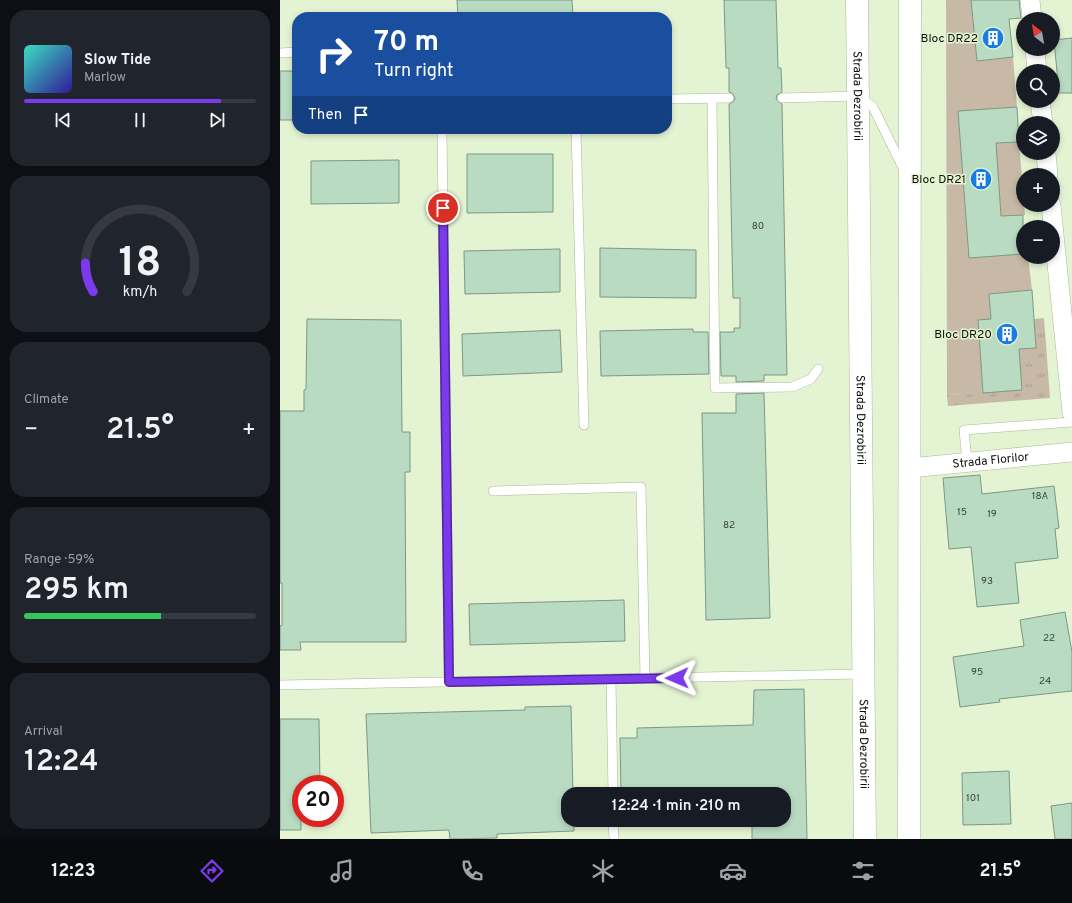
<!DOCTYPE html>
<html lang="en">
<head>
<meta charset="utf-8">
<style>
	body { margin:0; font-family:Overpass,sans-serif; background:#20242c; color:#f1f3f6; height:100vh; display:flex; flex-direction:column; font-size:15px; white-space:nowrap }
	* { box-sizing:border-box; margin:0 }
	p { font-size:13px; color:#9ea1a6 }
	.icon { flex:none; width:22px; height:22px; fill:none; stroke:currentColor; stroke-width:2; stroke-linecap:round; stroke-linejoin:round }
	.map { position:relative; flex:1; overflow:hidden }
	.details { display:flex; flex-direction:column; gap:10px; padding:10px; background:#0d0f14; width:280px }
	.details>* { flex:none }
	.hud { position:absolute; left:12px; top:12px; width:380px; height:122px; border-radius:16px; box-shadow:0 2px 6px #0003; background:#1a4fa0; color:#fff; overflow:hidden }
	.needle { width:26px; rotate:329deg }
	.tools { position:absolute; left:736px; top:12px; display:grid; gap:8px }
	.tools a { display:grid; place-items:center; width:44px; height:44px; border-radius:50%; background:#171b24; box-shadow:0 2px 6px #0003; font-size:20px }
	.speed { position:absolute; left:12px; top:775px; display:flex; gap:8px; font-size:20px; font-weight:700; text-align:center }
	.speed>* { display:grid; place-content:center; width:52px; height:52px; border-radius:50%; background:#171b24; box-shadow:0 2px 6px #0003; line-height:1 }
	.speed .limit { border:6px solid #d22; background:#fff; color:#111 }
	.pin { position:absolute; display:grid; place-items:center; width:34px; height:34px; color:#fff; margin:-17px; border:2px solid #fff; border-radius:50%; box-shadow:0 1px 4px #0007 }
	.me { position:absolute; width:44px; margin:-22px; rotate:269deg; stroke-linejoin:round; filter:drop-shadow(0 0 3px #0008) }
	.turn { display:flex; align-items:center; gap:14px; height:84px; padding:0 16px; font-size:18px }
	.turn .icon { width:52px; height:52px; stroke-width:2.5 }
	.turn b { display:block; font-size:28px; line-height:34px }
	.then { display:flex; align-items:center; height:38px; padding:0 16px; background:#0003; gap:8px; font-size:15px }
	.big { font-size:30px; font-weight:600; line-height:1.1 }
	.details .tile { flex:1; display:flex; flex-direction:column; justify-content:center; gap:6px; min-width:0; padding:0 14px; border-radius:16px; background:#20242c }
	.details .dial { align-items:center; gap:0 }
	.dial svg { height:104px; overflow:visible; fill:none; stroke:#363941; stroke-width:7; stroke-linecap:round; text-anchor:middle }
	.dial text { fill:#f1f3f6; stroke:none }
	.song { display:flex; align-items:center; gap:12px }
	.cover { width:48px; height:48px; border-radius:6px; background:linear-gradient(135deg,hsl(170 70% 55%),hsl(250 70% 35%)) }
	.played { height:4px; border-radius:2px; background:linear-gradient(90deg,#7c3aed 85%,#363941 85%) }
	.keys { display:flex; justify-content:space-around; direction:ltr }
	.heat { display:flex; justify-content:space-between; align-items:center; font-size:22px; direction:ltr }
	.charge { height:6px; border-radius:3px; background:linear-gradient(90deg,#34c759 59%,#363941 0) }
	.trip { position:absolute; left:281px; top:787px; width:230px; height:40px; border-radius:16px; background:#171b24; box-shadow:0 2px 6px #0003; font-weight:600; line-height:40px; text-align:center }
	.tabs { display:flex; height:64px; justify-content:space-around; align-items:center; background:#090b0e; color:#9ea1a6 }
	.tabs .icon { width:28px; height:28px }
	.tabs .selected { color:#7c3aed }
	.tabs b { font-size:18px; color:#f1f3f6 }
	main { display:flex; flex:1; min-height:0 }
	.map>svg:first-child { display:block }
</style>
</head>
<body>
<main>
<section class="details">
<div class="tile">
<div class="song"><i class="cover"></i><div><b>Slow Tide</b><p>Marlow</p></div></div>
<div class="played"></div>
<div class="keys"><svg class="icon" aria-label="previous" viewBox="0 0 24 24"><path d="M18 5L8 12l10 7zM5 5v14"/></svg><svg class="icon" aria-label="pause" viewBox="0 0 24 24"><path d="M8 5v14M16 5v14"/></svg><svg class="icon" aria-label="next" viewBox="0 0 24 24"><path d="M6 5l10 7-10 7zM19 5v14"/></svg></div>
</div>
<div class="tile dial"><svg viewBox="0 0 100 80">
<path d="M14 69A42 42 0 1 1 86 69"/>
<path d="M14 69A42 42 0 0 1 8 47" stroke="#7c3aed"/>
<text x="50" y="56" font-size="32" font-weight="700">18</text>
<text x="50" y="72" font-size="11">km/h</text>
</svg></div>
<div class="tile"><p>Climate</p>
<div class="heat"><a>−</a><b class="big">21.5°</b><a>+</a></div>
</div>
<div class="tile"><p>Range · 59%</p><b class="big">295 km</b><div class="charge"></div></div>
<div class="tile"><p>Arrival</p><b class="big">12:24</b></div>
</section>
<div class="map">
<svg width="792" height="839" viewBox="0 0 792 839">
	<defs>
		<pattern id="grass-tufts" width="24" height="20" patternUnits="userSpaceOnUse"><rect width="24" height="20" fill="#c7b9a5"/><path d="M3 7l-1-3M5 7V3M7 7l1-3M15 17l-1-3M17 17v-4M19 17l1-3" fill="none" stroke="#aa9e8d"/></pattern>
	</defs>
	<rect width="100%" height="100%" fill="#e4f4d3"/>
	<polygon fill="url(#grass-tufts)" points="764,318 770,398 668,406 667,395 742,390 739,349 756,348 754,319"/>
	<g fill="#c7b9a5">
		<polygon points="666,0 691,0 697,61 733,57 737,107 678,112 689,258 743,254 743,257 748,257 752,290 709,294 711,319 698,320 703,393 667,395"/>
		<polygon points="739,142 745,215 721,216 716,143"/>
	</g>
	<g fill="#b9dbc2" stroke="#7b9883">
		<polygon points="177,0 292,0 293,16 178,17"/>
		<polygon points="444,0 496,0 498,68 501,68 502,92 497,95 496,99 502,104 507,375 484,375 484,381 456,382 456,376 441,376 440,332 454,332 454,328 460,328 460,298 453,298 449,104 454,101 455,98 452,93 449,92 449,68 446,68"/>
		<polygon points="691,0 739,0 741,18 729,19 733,57 697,61"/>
		<polygon points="792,38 792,93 779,93 774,40"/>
		<rect x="0" y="71" width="17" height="49"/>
		<polygon points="737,107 739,142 716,143 721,216 743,215 743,254 689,258 678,111"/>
		<polygon points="187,154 273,154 273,212 187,213"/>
		<polygon points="119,160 119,203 31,204 31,161"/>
		<polygon points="320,248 416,250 416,298 320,297"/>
		<polygon points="280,249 280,292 185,294 184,251"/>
		<polygon points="752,290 756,348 739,349 742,390 703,393 698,320 711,319 709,294"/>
		<polygon points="27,319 121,320 122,432 130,432 130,472 125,472 126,642 20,642 21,650 0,650 0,626 2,625 2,583 0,583 0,411 24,411 24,390 26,389"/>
		<polygon points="413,329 413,332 428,332 429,374 321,376 320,331"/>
		<polygon points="280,330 282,372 183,376 182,334"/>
		<polygon points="484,393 490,618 426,620 422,413 456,413 456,394"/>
		<polygon points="700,475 702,494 774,486 779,528 775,529 778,558 735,563 739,603 697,607 691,547 669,549 663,478"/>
		<polygon points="344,600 345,641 190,645 189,604"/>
		<polygon points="785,612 792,652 792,691 719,699 720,702 680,707 673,657 744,646 740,620"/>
		<polygon points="524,689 527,839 472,839 472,820 504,820 504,794 341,794 340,738 357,738 357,728 473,725 474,690"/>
		<polygon points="291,706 293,794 288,794 288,820 294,820 294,831 217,834 217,838 177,839 170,839 169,830 91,833 86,714 245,710 245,707"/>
		<polygon points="0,719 39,719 40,784 21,784 21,830 0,830"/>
		<polygon points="729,771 731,824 683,825 682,773"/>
		<polygon points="792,803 792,839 775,839 771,806"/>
	</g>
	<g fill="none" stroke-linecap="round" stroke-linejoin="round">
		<g stroke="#aab899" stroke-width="10">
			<g id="lane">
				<polyline points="0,53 17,52"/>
				<polyline points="502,98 578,96 593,107 624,170"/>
				<polyline points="387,99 449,98"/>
				<polyline points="432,99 435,388 512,387 531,379 538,369"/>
				<polyline points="162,129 169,682"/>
				<polyline points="296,129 304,425"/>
				<polyline points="687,462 684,430 792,422"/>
				<polyline points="213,491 361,487 365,678"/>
				<polyline points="331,679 333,794"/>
				<polyline points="0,685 583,674"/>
				<polyline points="333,820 334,839"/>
			</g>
		</g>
		<g stroke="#aab899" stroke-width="20">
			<g id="street">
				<polyline points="750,0 752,19"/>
				<polyline points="755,49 757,71"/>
				<polyline points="760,101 763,123"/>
				<polyline points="766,153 768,175"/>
				<polyline points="771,205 792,412"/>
				<path id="s1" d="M630,468L792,452"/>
			</g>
		</g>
		<g stroke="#aab899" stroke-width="23">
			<g id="secondary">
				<path id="s2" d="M577,0L585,839"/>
				<polyline points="629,839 630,0"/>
			</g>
		</g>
		<use href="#lane" stroke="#fff" stroke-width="9"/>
		<use href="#street" stroke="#fff" stroke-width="19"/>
		<use href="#secondary" stroke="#fff" stroke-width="22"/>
	</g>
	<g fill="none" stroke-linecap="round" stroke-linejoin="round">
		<g stroke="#51269a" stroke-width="10">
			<polyline id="route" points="163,208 169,682 397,678"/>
		</g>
		<use href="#route" stroke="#7c3aed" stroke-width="7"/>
	</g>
	<defs>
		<g id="building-disc" transform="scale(1.15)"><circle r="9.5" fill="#177ce4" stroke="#e4f4d3"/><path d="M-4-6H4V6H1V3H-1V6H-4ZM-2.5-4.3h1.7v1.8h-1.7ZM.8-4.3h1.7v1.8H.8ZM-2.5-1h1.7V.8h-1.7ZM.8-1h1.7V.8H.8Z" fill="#fff"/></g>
	</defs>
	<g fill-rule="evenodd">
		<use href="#building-disc" x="713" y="38"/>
		<use href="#building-disc" x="701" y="179"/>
		<use href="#building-disc" x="727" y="334"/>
	</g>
	<g text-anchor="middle" stroke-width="3" stroke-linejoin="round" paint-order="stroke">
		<g font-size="10" fill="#364134">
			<text x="478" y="229">80</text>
			<text x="760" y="499">18A</text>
			<text x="682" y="515">15</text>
			<text x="712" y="517">19</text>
			<text x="449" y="528">82</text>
			<text x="707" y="584">93</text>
			<text x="769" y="641">22</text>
			<text x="697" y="675">95</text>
			<text x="765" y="684">24</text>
			<text x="693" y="801">101</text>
		</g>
		<g font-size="12" fill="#0a0e05" stroke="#e4f4d3" text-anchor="end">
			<text x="698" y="42">Bloc DR22</text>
			<text x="686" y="183">Bloc DR21</text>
			<text x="712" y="338">Bloc DR20</text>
		</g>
		<g font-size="12" fill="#0a0e05" stroke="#e4f4d3">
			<text dy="4" stroke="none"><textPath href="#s2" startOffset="96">Strada Dezrobirii</textPath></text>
			<text dy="4" stroke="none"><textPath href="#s2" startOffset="420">Strada Dezrobirii</textPath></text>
			<text dy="4" stroke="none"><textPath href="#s1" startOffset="81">Strada Florilor</textPath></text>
			<text dy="4" stroke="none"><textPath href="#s2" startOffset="744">Strada Dezrobirii</textPath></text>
		</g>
	</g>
</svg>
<div class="tools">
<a><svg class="needle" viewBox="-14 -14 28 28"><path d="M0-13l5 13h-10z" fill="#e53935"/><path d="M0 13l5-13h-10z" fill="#9ea1a6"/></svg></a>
<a><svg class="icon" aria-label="search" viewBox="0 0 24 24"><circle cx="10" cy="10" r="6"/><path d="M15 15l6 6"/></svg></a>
<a><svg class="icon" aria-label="layers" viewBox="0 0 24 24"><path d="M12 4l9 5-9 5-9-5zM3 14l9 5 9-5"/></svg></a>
<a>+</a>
<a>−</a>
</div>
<div class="speed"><div class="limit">20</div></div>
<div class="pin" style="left:163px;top:208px;background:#d93025"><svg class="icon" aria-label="arrive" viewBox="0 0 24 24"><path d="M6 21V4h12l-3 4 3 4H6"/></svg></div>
<svg class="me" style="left:397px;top:678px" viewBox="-20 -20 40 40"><path d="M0-17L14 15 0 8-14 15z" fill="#7c3aed" stroke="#fff" stroke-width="4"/></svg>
<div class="trip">12:24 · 1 min · 210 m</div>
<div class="hud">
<div class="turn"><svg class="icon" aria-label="right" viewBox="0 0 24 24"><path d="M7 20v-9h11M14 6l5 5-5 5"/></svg><div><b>70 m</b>Turn right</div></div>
<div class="then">Then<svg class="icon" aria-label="arrive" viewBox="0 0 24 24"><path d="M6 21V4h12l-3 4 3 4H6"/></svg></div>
</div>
</div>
</main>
<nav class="tabs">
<b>12:23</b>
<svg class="icon selected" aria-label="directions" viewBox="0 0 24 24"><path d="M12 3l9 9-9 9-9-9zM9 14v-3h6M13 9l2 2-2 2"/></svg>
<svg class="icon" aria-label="music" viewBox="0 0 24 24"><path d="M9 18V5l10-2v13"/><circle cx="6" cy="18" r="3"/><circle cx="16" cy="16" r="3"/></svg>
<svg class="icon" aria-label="phone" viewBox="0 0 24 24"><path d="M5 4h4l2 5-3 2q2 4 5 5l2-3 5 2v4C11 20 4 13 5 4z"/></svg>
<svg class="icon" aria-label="climate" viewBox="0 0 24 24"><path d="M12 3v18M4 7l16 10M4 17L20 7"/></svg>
<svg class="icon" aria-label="car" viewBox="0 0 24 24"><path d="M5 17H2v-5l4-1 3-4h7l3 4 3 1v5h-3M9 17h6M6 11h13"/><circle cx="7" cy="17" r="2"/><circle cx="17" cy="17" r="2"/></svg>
<svg class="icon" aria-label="filters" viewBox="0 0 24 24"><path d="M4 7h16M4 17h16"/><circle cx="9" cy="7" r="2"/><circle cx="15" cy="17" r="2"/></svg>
<b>21.5°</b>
</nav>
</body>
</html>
